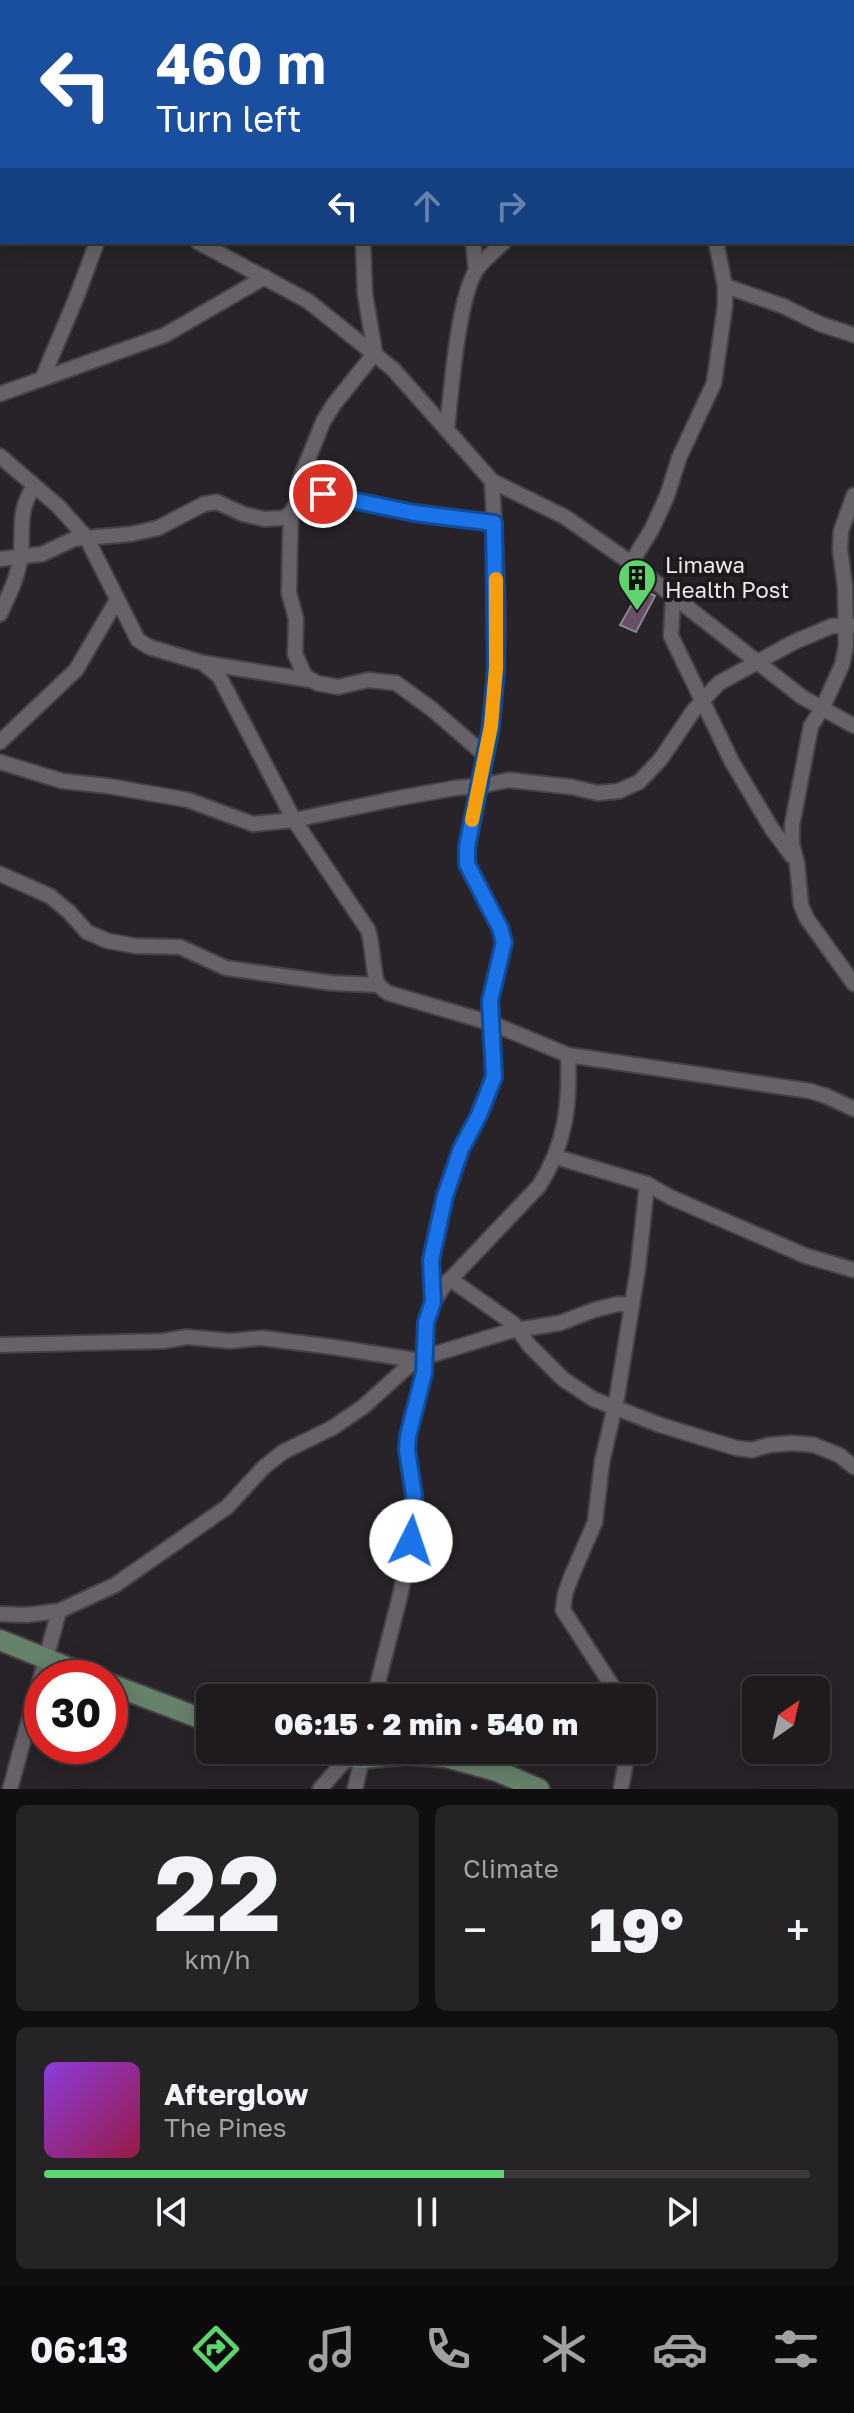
<!DOCTYPE html>
<html lang="en">
<head>
<meta charset="utf-8">
<style>
	body { margin:0; font-family:"Golos Text",sans-serif; background:#262327; color:#f1f3f6; height:100vh; display:flex; flex-direction:column; font-size:30px; white-space:nowrap }
	* { box-sizing:border-box; margin:0 }
	p { font-size:26px; color:#a1a1a4 }
	.icon { flex:none; width:44px; height:44px; fill:none; stroke:currentColor; stroke-width:2; stroke-linecap:round; stroke-linejoin:round }
	.map { position:relative; height:1789px; overflow:hidden }
	.details { display:flex; flex-direction:column; gap:16px; padding:16px; background:#100e10; flex:1 }
	.details>* { flex:none }
	.banner { position:absolute; left:0px; top:0px; width:854px; height:244px; box-shadow:0 4px 20px #0003,0 0 0 2px #3c383c; background:#1a4fa0; color:#fff; overflow:hidden }
	.needle { width:52px; rotate:34deg }
	.buttons { position:absolute; left:742px; top:1676px; display:grid; gap:16px }
	.buttons a { display:grid; place-items:center; width:88px; height:88px; border-radius:12px; background:#1e1a1e; box-shadow:0 4px 20px #0003,0 0 0 2px #3c383c; font-size:40px }
	.speed { position:absolute; left:24px; top:1660px; display:flex; gap:16px; font-size:40px; font-weight:700; text-align:center }
	.speed>* { display:grid; place-content:center; width:104px; height:104px; border-radius:50%; background:#1e1a1e; box-shadow:0 4px 20px #0003,0 0 0 2px #3c383c; line-height:1 }
	.speed .limit { border:12px solid #d22; background:#fff; color:#111 }
	.pin { position:absolute; display:grid; place-items:center; width:68px; height:68px; color:#fff; margin:-34px; border:4px solid #fff; border-radius:50%; box-shadow:0 2px 8px #0007 }
	.me { position:absolute; width:88px; margin:-44px; rotate:4deg; stroke-linejoin:round; filter:drop-shadow(0 0 6px #0008) }
	.turn { display:flex; align-items:center; gap:28px; height:168px; padding:0 24px; font-size:36px }
	.turn .icon { width:104px; height:104px; stroke-width:2.5 }
	.turn b { display:block; font-size:56px; line-height:68px }
	.lanes { display:flex; align-items:center; height:76px; padding:0 24px; background:#0003; justify-content:center; gap:40px; direction:ltr }
	.lanes .off { opacity:.35 }
	.big { font-size:60px; font-weight:800; line-height:1.1 }
	.details .tile { flex:1; display:flex; flex-direction:column; justify-content:center; gap:12px; min-width:0; padding:0 28px; border-radius:12px; background:#262327 }
	.details .dial { align-items:center; gap:0 }
	.dial b { font-size:104px; line-height:1 }
	.song { display:flex; align-items:center; gap:24px }
	.cover { width:96px; height:96px; border-radius:12px; background:linear-gradient(135deg,hsl(270 70% 55%),hsl(340 70% 35%)) }
	.played { height:8px; border-radius:4px; background:linear-gradient(90deg,#5dd56c 60%,#3c383c 60%) }
	.keys { display:flex; justify-content:space-around; direction:ltr }
	.heat { display:flex; justify-content:space-between; align-items:center; font-size:44px; direction:ltr }
	.details .tiles { flex:1; display:grid; gap:16px; grid-template-columns:1fr 1fr }
	.tile:last-child { grid-column:span 2 }
	.trip { position:absolute; left:196px; top:1684px; width:460px; height:80px; border-radius:12px; background:#1e1a1e; box-shadow:0 4px 20px #0003,0 0 0 2px #3c383c; font-weight:800; line-height:80px; text-align:center }
	.tab-bar { display:flex; height:128px; justify-content:space-around; align-items:center; background:#0c0a0c; color:#a1a1a4 }
	.tab-bar .icon { width:56px; height:56px }
	.tab-bar .selected { color:#5dd56c }
	.tab-bar b { font-size:36px; color:#f1f3f6 }
	.map>svg:first-child { display:block }
</style>
</head>
<body>
<div class="map">
<svg width="854" height="1789" viewBox="0 0 854 1789">
	<rect width="100%" height="100%" fill="#282328"/>
	<polygon fill="#694e68" stroke="#8d878d" stroke-width="2" points="635,585 655,596 636,632 620,625 635,599 627,595"/>
	<g fill="none" stroke-linecap="round" stroke-linejoin="round">
		<g stroke="#464146" stroke-width="18">
			<g id="street">
				<polyline points="360,0 360,2"/>
				<polyline points="821,0 822,2"/>
				<polyline points="39,2 40,0"/>
				<polyline points="678,2 680,0"/>
				<polyline points="789,2 790,0"/>
				<polyline points="852,43 854,45"/>
				<polyline points="0,79 2,75"/>
				<polyline points="0,117 2,118"/>
				<polyline points="198,242 308,301 393,369 492,481 565,517 631,563 802,697 854,726"/>
				<polyline points="363,242 365,294 375,353 334,404 323,422 300,479 299,500 291,513 290,543 289,593 296,619 295,654 305,676 317,683 338,687 368,680 396,683 433,710 485,755"/>
				<polyline points="473,242 476,270"/>
				<polyline points="725,286 783,306 820,324 854,335"/>
				<polyline points="42,379 77,296 97,242"/>
				<polyline points="0,394 165,335 265,277"/>
				<path d="M447,429C451,393 458,296 477,269C484,259 495,251 504,242"/>
				<path d="M0,456L58,506L86,537L138,640L149,647L203,663L219,676L294,820L368,930C373,944 373,976 378,984C379,986 386,992 388,993L491,1023L568,1055L810,1091L826,1096L854,1109"/>
				<polyline points="298,489 414,513 494,523"/>
				<polyline points="854,495 841,531 840,549 845,587 846,646 842,665 822,709 811,726 792,825 792,844 797,863 801,905 807,919 854,984"/>
				<polyline points="0,559 42,554 74,539 131,534 158,528 204,504 217,502 243,514 264,519 284,518 291,513"/>
				<polyline points="631,563 652,529 667,496 679,458 714,383 725,306 725,286 716,242"/>
				<polyline points="673,596 671,636 732,762 772,829 792,856"/>
				<path d="M0,614C9,595 19,575 21,553C23,525 18,511 34,486"/>
				<polyline points="204,663 310,680"/>
				<polyline points="0,742 76,670 117,600"/>
				<polyline points="0,762 62,781 108,786 188,800 253,824 294,820 399,798 455,788 479,786 509,780 572,787 598,793 619,791 639,782 660,760 694,710 719,683 794,642 832,626 854,626"/>
				<polyline points="0,874 50,896 69,912 87,932 108,941 136,946 180,947 226,968 332,983 378,985"/>
				<polyline points="556,1157 647,1184 670,1197 806,1256 854,1270"/>
				<polyline points="450,1279 514,1324 529,1345 563,1379 593,1399 660,1425 736,1448 752,1450 769,1445 792,1443 814,1445 839,1455 854,1467"/>
				<path d="M433,1302L431,1260L445,1196L461,1149L479,1115L494,1077L490,1001L504,942L500,928L467,864V847C475,807 485,767 491,727C503,646 496,562 492,481"/>
				<polyline points="0,1345 163,1341 187,1337 230,1341 262,1338 333,1347 415,1360"/>
				<polyline points="0,1614 26,1615 59,1611 115,1585 227,1507 264,1467 283,1452 332,1428 363,1407 415,1360 510,1331 560,1323 594,1310 618,1304 632,1305"/>
				<path d="M374,1698L400,1596L411,1541L414,1495L407,1450L408,1436L424,1373L426,1322L431,1306L443,1287L539,1186C566,1144 570,1104 568,1055"/>
				<polyline points="620,1698 563,1610 565,1594 572,1575 595,1522 602,1462 617,1397 638,1268 647,1184"/>
				<polyline points="10,1789 59,1611"/>
				<polyline points="320,1789 348,1757"/>
				<polyline points="355,1789 364,1750"/>
				<polyline points="621,1789 628,1750"/>
			</g>
		</g>
		<g stroke="#464146" stroke-width="24">
			<g id="secondary">
				<polyline points="0,1640 94,1678"/>
				<polyline points="110,1684 210,1722"/>
				<polyline points="303,1750 362,1758 406,1754 446,1757 497,1771 539,1789"/>
			</g>
		</g>
		<use href="#street" stroke="#686268" stroke-width="14"/>
		<use href="#secondary" stroke="#66826a" stroke-width="20"/>
	</g>
	<g fill="none" stroke-linecap="round" stroke-linejoin="round">
		<g stroke="#114b97" stroke-width="20">
			<polyline id="route" points="323,494 414,513 494,523 496,668 491,726 467,847 467,864 500,928 504,942 490,1001 494,1077 479,1115 461,1149 445,1196 431,1260 433,1302 426,1322 424,1373 408,1436 407,1450 414,1495 411,1541"/>
		</g>
		<use href="#route" stroke="#1a73e8" stroke-width="14"/>
		<polyline stroke="#f59e0b" stroke-width="14" points="472,820 491,726 496,668 496,579"/>
	</g>
	<defs>
		<g id="building-pin" transform="scale(2)"><path d="M0 17L-7.5 6A9.5 9.5 0 1 1 7.5 6Z" fill="#5dd56c" stroke="#1f191e"/><path d="M-4-6H4V6H1V3H-1V6H-4ZM-2.5-4.3h1.7v1.8h-1.7ZM.8-4.3h1.7v1.8H.8ZM-2.5-1h1.7V.8h-1.7ZM.8-1h1.7V.8H.8Z" fill="#111"/></g>
	</defs>
	<g fill-rule="evenodd">
		<use href="#building-pin" x="637" y="578"/>
	</g>
	<g text-anchor="middle" stroke-width="8" stroke-linejoin="round" paint-order="stroke">
		<g font-size="22" fill="#ede9ed" stroke="#1f191e" text-anchor="start">
			<text x="665" y="573">Limawa<tspan x="665" dy="25">Health Post</tspan></text>
		</g>
	</g>
</svg>
<div class="buttons">
<a><svg class="needle" viewBox="-14 -14 28 28"><path d="M0-13l5 13h-10z" fill="#e53935"/><path d="M0 13l5-13h-10z" fill="#a1a1a4"/></svg></a>
</div>
<div class="speed"><div class="limit">30</div></div>
<div class="pin" style="left:323px;top:494px;background:#d93025"><svg class="icon" aria-label="arrive" viewBox="0 0 24 24"><path d="M6 21V4h12l-3 4 3 4H6"/></svg></div>
<svg class="me" style="left:411px;top:1541px" viewBox="-20 -20 40 40"><circle r="19" fill="#fff"/><path d="M0-13L10 11 0 6-10 11z" fill="#1a73e8"/></svg>
<div class="trip">06:15 · 2 min · 540 m</div>
<div class="banner">
<div class="turn"><svg class="icon" aria-label="left" viewBox="0 0 24 24"><path d="M17 20v-9H6M10 6l-5 5 5 5"/></svg><div><b>460 m</b>Turn left</div></div>
<div class="lanes"><svg class="icon" aria-label="left" viewBox="0 0 24 24"><path d="M17 20v-9H6M10 6l-5 5 5 5"/></svg><svg class="icon off" aria-label="ahead" viewBox="0 0 24 24"><path d="M12 20V5M6 11l6-6 6 6"/></svg><svg class="icon off" aria-label="right" viewBox="0 0 24 24"><path d="M7 20v-9h11M14 6l5 5-5 5"/></svg></div>
</div>
</div>
<section class="details">
<div class="tiles">
<div class="tile dial"><b>22</b><p>km/h</p></div>
<div class="tile"><p>Climate</p>
<div class="heat"><a>−</a><b class="big">19°</b><a>+</a></div>
</div>
<div class="tile">
<div class="song"><i class="cover"></i><div><b>Afterglow</b><p>The Pines</p></div></div>
<div class="played"></div>
<div class="keys"><svg class="icon" aria-label="previous" viewBox="0 0 24 24"><path d="M18 5L8 12l10 7zM5 5v14"/></svg><svg class="icon" aria-label="pause" viewBox="0 0 24 24"><path d="M8 5v14M16 5v14"/></svg><svg class="icon" aria-label="next" viewBox="0 0 24 24"><path d="M6 5l10 7-10 7zM19 5v14"/></svg></div>
</div>
</div>
</section>
<nav class="tab-bar">
<b>06:13</b>
<svg class="icon selected" aria-label="directions" viewBox="0 0 24 24"><path d="M12 3l9 9-9 9-9-9zM9 14v-3h6M13 9l2 2-2 2"/></svg>
<svg class="icon" aria-label="music" viewBox="0 0 24 24"><path d="M9 18V5l10-2v13"/><circle cx="6" cy="18" r="3"/><circle cx="16" cy="16" r="3"/></svg>
<svg class="icon" aria-label="phone" viewBox="0 0 24 24"><path d="M5 4h4l2 5-3 2q2 4 5 5l2-3 5 2v4C11 20 4 13 5 4z"/></svg>
<svg class="icon" aria-label="climate" viewBox="0 0 24 24"><path d="M12 3v18M4 7l16 10M4 17L20 7"/></svg>
<svg class="icon" aria-label="car" viewBox="0 0 24 24"><path d="M5 17H2v-5l4-1 3-4h7l3 4 3 1v5h-3M9 17h6M6 11h13"/><circle cx="7" cy="17" r="2"/><circle cx="17" cy="17" r="2"/></svg>
<svg class="icon" aria-label="filters" viewBox="0 0 24 24"><path d="M4 7h16M4 17h16"/><circle cx="9" cy="7" r="2"/><circle cx="15" cy="17" r="2"/></svg>
</nav>
</body>
</html>
